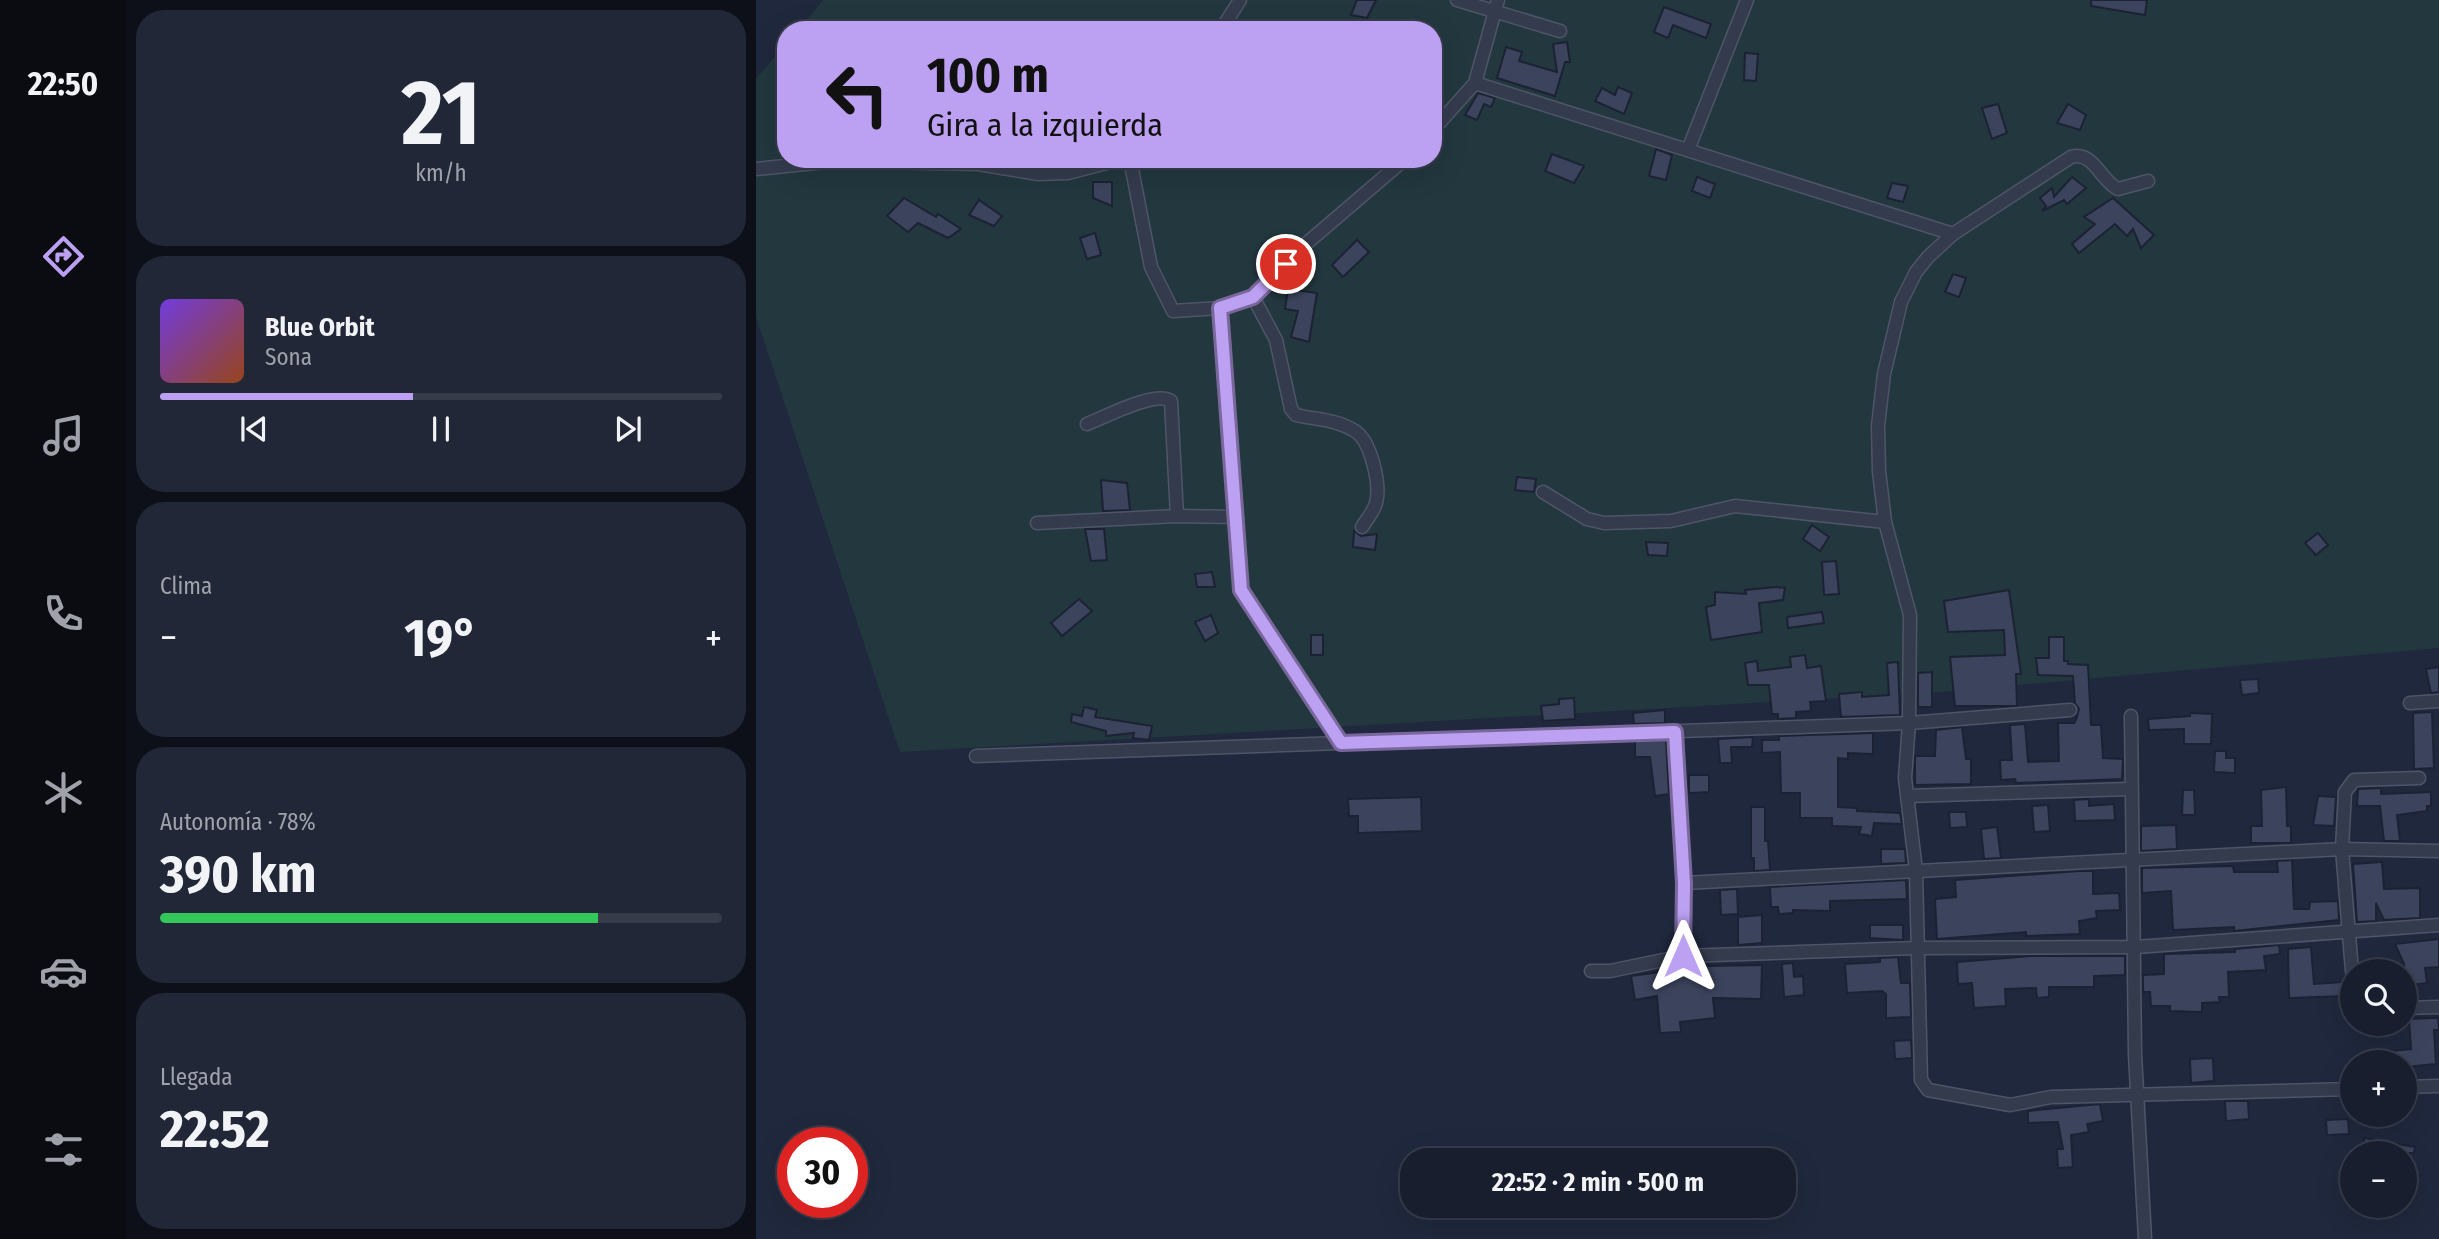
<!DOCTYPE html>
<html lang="es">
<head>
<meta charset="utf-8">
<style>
	body { margin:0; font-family:"Fira Sans Condensed",sans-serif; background:#212736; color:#f1f3f6; height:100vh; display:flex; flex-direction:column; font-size:26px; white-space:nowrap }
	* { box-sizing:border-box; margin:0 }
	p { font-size:23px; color:#9fa2aa }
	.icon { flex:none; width:38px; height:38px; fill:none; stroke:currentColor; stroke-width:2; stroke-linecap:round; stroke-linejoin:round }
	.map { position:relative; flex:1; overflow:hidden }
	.sheet { display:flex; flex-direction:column; gap:10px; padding:10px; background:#0d1019; width:630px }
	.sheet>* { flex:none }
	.guide { position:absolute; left:21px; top:21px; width:665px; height:147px; border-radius:28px; box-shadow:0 7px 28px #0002,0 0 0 2px #363c4a; background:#bca0f2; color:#111; overflow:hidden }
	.tools { position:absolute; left:1584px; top:959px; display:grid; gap:14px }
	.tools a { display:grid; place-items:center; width:77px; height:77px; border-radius:50%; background:#181e2e; box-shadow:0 7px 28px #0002,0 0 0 2px #363c4a; font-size:35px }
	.speed { position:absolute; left:21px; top:1127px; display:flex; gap:14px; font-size:35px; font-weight:700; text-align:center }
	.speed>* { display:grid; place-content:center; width:91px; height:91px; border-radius:50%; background:#181e2e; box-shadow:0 7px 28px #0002,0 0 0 2px #363c4a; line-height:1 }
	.speed .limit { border:10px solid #d22; background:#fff; color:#111 }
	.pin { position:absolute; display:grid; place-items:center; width:60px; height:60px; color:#fff; margin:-30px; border:4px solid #fff; border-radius:50%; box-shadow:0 2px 7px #0007 }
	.me { position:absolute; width:77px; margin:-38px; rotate:0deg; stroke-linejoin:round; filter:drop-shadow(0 0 5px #0008) }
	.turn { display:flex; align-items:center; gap:24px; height:147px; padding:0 35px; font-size:32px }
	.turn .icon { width:91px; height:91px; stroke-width:2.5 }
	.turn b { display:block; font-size:49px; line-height:60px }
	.big { font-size:52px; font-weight:700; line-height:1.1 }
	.sheet .tile { flex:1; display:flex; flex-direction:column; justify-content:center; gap:10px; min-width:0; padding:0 24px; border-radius:28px; background:#212736 }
	.sheet .dial { align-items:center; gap:0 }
	.dial b { font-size:91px; line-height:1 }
	.song { display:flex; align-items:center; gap:21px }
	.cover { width:84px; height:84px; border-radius:10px; background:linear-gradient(135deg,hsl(260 70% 55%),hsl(20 70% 35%)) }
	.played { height:7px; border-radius:4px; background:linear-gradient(90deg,#bca0f2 45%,#363c4a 45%) }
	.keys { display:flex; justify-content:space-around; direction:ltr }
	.heat { display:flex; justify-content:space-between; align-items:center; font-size:38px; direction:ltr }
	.charge { height:10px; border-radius:5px; background:linear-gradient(90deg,#34c759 78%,#363c4a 0) }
	.trip { position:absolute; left:644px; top:1148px; width:396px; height:70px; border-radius:28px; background:#181e2e; box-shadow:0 7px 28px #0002,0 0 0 2px #363c4a; font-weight:700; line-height:70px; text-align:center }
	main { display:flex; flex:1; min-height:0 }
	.tab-bar { display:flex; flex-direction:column; width:126px; justify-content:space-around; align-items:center; background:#0a0c12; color:#9fa2aa }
	.tab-bar .icon { width:49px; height:49px }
	.tab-bar .current { color:#bca0f2 }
	.tab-bar b { font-size:32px; color:#f1f3f6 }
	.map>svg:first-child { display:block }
</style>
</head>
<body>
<main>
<nav class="tab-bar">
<b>22:50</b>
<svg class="icon current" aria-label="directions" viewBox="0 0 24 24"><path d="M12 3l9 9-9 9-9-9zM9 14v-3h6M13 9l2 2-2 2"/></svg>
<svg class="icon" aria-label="music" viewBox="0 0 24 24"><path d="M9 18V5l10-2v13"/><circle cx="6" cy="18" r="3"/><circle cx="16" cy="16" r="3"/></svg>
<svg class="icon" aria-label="phone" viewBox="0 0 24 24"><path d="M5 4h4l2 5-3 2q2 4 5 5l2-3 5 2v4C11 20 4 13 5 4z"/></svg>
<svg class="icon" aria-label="climate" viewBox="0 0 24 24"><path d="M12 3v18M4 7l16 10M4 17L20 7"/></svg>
<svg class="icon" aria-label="car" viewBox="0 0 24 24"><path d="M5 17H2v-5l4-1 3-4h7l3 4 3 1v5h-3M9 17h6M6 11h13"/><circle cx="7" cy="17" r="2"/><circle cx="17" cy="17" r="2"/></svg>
<svg class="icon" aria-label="filters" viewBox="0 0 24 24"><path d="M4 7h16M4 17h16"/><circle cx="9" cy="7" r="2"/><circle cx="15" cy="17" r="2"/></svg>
</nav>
<section class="sheet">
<div class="tile dial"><b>21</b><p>km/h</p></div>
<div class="tile">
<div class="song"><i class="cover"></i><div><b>Blue Orbit</b><p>Sona</p></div></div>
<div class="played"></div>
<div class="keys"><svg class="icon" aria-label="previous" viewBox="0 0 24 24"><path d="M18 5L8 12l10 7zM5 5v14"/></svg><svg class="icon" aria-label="pause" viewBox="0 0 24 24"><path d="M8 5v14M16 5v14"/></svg><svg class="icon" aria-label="next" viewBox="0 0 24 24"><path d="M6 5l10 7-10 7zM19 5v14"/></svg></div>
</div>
<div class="tile"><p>Clima</p>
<div class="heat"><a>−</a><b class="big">19°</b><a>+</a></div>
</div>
<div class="tile"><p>Autonomía · 78%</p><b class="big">390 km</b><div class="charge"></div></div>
<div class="tile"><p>Llegada</p><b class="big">22:52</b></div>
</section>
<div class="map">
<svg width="1683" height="1239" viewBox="0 0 1683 1239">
	<rect width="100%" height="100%" fill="#20283d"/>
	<polygon fill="#22373e" points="67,0 1683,0 1683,648 1171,693 144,752 0,317 0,79 30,44 30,159 677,159 677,30 42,30"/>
	<g fill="#3c445d" stroke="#1c2234" stroke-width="2">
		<polygon points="601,0 620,0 611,18 595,15"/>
		<polygon points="1335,0 1391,0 1389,15 1335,6"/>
		<polygon points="908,7 955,24 950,38 917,25 912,38 898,32"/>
		<polygon points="811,42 814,62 809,62 799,96 741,78 750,47 766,52 763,61 801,72 797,44"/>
		<polygon points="989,53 1002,54 1000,81 988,80"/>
		<polygon points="862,87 876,93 868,114 839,101 846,88 859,95"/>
		<polygon points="722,93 739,98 735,107 728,104 721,120 709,115"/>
		<polygon points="1242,104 1251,133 1236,139 1226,108"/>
		<polygon points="1312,104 1330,115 1324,130 1301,123"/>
		<polygon points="900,149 916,155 910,180 893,176"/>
		<polygon points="796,154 828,166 818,183 789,171"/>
		<polygon points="941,177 959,184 954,198 936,191"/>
		<polygon points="1316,177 1330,188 1311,204 1308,200 1286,211 1290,206 1284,198 1296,188 1298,197"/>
		<polygon points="337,182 356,182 356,206 337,198"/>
		<polygon points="1136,183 1152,186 1147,202 1131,198"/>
		<polygon points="148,198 180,217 182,214 205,229 192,238 162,223 152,232 131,216"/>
		<polygon points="1357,198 1398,235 1385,248 1377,229 1371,236 1359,224 1323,253 1316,244 1339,224 1328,217"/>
		<polygon points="223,200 246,216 238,226 213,215"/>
		<polygon points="339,233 345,255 331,259 324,238"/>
		<polygon points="601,240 613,252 587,277 576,265"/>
		<polygon points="1197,274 1210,278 1203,297 1189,292"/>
		<polygon points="532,289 561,293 553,342 535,337 542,311 529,309"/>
		<polygon points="761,477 780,479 778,492 759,490"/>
		<polygon points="345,480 371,483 374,510 347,511"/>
		<polygon points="1056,525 1073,537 1064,551 1047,539"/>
		<polygon points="329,529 348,529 351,560 335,561"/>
		<polygon points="598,531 605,536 621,534 619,550 597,547"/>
		<polygon points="1562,533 1572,545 1560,555 1549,543"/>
		<polygon points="890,542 912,543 911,556 892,555"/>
		<polygon points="1080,561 1083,594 1068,595 1066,562"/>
		<polygon points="456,572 459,587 441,587 439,574"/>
		<polygon points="1020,587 1029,588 1027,600 1003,603 1006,632 955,640 950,607 959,605 959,592 990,594 989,590"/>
		<polygon points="1253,590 1265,674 1260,674 1261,706 1199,706 1194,657 1249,655 1248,630 1192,632 1188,601"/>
		<polygon points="323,599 336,611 306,636 295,623"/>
		<polygon points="1066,612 1068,623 1032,628 1031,617"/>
		<polygon points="455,615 462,633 449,641 439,622"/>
		<rect x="555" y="635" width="12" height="20"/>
		<polygon points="1293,637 1308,637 1308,661 1312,661 1312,664 1332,665 1335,725 1345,725 1347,758 1367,759 1366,779 1260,783 1259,779 1245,780 1244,760 1256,760 1254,725 1269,724 1272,762 1303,761 1302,723 1318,723 1320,720 1323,709 1319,703 1317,676 1282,675 1280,658 1293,658"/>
		<polygon points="1049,655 1051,668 1065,666 1070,701 1054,702 1055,711 1040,712 1040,718 1022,719 1022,714 1016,714 1013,685 992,685 989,663 1001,661 1002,671 1035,667 1034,657"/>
		<polygon points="1142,662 1144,715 1085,717 1083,694 1106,692 1106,697 1133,695 1131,663"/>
		<polygon points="1683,667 1683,692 1675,693 1670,669"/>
		<polygon points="1176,672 1176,707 1162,707 1162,673"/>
		<polygon points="1502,679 1503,693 1486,695 1484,680"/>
		<polygon points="818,698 819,719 787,721 785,706 803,704 803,699"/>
		<polygon points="328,707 341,710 339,717 396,726 393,740 377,738 378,733 350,736 350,731 315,722 316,714 326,716"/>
		<polygon points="909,710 909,723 878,724 877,713"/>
		<polygon points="1676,712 1678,768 1658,769 1657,713"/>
		<polygon points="1434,713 1456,714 1455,744 1428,744 1428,729 1393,730 1392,719 1434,716"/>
		<polygon points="1206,727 1210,759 1215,759 1215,784 1159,785 1159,756 1179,756 1180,730"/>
		<polygon points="1117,733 1117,754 1092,753 1092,759 1082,758 1082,807 1101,808 1101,811 1144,813 1146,824 1118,823 1116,836 1103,834 1105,827 1076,826 1076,818 1044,818 1044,793 1025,793 1024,752 1006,753 1006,740 1023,740 1023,736"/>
		<polygon points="997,737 996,747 975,747 976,763 964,763 962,739"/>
		<polygon points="910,740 913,794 899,796 894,757 879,757 879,741"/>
		<polygon points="1459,751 1470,751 1470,758 1479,758 1479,773 1458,772"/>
		<polygon points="933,775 953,775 953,792 933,793"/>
		<polygon points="1530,787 1531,826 1535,826 1535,843 1495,843 1495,826 1506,826 1505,790"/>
		<polygon points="1625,788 1625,794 1675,792 1675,806 1671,806 1671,811 1641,815 1644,841 1628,841 1624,806 1601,806 1602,789"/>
		<polygon points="1427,790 1438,790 1439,815 1426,815"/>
		<polygon points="1562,796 1580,797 1578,826 1557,825"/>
		<polygon points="665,797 666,831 602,833 602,816 593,816 592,799"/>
		<polygon points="1333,799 1333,806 1358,804 1359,820 1319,821 1318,800"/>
		<polygon points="1292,805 1294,831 1278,832 1276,806"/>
		<polygon points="995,807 1009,807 1009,841 1012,841 1014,870 998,871 998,858 995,858"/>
		<polygon points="1193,812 1210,812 1211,827 1194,828"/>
		<polygon points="1420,825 1421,849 1385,851 1385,826"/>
		<polygon points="1241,827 1245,858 1228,859 1225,829"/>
		<polygon points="1125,849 1149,849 1150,863 1125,864"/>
		<polygon points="1536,860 1538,909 1553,909 1554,902 1582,901 1583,920 1478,931 1478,927 1417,930 1415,891 1386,893 1386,868 1477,866 1478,872 1522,872 1521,861"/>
		<polygon points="1626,862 1628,889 1664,888 1664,918 1628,920 1620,903 1620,921 1601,922 1597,864"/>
		<polygon points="1323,871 1337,871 1337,894 1363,893 1364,910 1340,911 1341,918 1323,921 1324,934 1270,936 1270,932 1181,939 1179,899 1200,897 1199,880"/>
		<polygon points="1150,880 1151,899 1074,901 1074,911 1037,910 1037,913 1023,914 1022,907 1015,907 1014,887"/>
		<polygon points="981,889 982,914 965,915 964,890"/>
		<polygon points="1006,915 1006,943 982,945 982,917"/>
		<polygon points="1114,925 1147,925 1147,940 1114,938"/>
		<polygon points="1683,939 1683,967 1669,968 1671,983 1648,986 1648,964 1639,944"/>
		<polygon points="1523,945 1524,954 1508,956 1510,970 1472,972 1473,997 1463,997 1464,1002 1446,1003 1446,1012 1414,1011 1414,1006 1395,1006 1394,992 1387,992 1387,975 1408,974 1408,954 1479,952 1479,949"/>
		<polygon points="1555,947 1558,984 1587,982 1588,996 1533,998 1532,949"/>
		<polygon points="1275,956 1369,956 1369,975 1338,976 1338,987 1293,987 1293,997 1281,998 1280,988 1249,989 1250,1006 1218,1008 1216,983 1202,984 1201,962"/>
		<polygon points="1142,957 1145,983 1154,983 1155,1017 1130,1018 1130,994 1126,991 1091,993 1089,964 1124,962 1124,958"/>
		<polygon points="1037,963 1038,977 1047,976 1048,995 1028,997 1026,964"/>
		<polygon points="1006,965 1005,999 957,998 959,1018 924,1022 925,1032 904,1033 901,996 879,1000 875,976 948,966"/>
		<polygon points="1674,1018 1682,1018 1683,1030 1678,1030 1680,1064 1648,1067 1648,1062 1604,1062 1603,1054 1655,1049 1653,1019"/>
		<polygon points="1155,1040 1156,1058 1139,1059 1138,1041"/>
		<polygon points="1457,1058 1458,1081 1435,1083 1434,1059"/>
		<polygon points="1469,1101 1492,1101 1493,1119 1470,1121"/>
		<polygon points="1344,1104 1347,1121 1331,1124 1333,1132 1315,1135 1317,1167 1302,1168 1301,1149 1307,1149 1302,1122 1272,1123 1272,1111"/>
		<polygon points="1592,1119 1593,1134 1571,1135 1570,1120"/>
		<polygon points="1608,1138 1659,1147 1658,1153 1608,1153"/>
	</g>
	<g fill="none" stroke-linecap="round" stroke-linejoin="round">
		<g stroke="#4f5568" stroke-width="15">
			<g id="minor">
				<polyline points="701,0 804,31"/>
				<polyline points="465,30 484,0"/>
				<polyline points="719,83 1197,234"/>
				<polyline points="677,130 719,83 742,0"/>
				<polyline points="932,150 991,0"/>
				<polyline points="374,159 395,267 417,311 464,308 497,297 517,280 544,249 649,159"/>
				<polyline points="0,169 79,161 222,164 282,174 312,173 366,159"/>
				<path d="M1392,181L1362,189C1345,181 1337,150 1315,157L1197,234L1172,257L1160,272L1145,302L1128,374L1122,426L1123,471L1129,522L1154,615L1153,723L1149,778L1160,871L1165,1080L1172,1090L1254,1105L1295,1097L1596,1089"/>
				<path d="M497,297L520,340L535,409L540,415C561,420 580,419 599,431C615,441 625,485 620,503C618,511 611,519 606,527"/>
				<polyline points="464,308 485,590 585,743"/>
				<path d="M331,424C349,417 400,390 415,401L421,516"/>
				<polyline points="787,492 831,519 848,523 915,521 979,506 1129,522"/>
				<polyline points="281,523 421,516 481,517"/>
				<polyline points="1654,703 1683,701"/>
				<polyline points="1375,716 1379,1054 1389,1239"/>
				<polyline points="919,731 928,883 927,956"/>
				<polyline points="220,756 1153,723 1314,710"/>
				<polyline points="1152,796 1374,789"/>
				<polyline points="928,883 1586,849 1683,851"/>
				<polyline points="835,971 854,971 927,956 1161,948 1380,947 1683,925"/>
				<polyline points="1596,971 1586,849 1589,792 1598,780 1663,778"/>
				<polyline points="1648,1008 1683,1007"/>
				<polyline points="1648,1087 1683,1086"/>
			</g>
		</g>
		<use href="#minor" stroke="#343b4d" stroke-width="12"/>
	</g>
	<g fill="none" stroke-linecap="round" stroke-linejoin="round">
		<g stroke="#7a689d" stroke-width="18">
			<polyline id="route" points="530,264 497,297 464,308 485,590 585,743 919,732 928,883 927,956"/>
		</g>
		<use href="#route" stroke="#bca0f2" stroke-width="12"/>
	</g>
</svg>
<div class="tools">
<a><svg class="icon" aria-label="search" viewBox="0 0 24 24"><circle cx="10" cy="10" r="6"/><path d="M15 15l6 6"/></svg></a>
<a>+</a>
<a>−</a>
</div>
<div class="speed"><div class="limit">30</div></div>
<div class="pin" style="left:530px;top:264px;background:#d93025"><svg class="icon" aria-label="arrive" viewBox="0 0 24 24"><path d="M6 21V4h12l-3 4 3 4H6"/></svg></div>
<svg class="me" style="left:927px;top:956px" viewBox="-20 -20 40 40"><path d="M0-17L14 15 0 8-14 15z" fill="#bca0f2" stroke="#fff" stroke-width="4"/></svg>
<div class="trip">22:52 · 2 min · 500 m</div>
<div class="guide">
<div class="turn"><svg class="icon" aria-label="left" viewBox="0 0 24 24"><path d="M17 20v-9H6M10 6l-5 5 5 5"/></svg><div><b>100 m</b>Gira a la izquierda</div></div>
</div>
</div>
</main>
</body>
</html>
